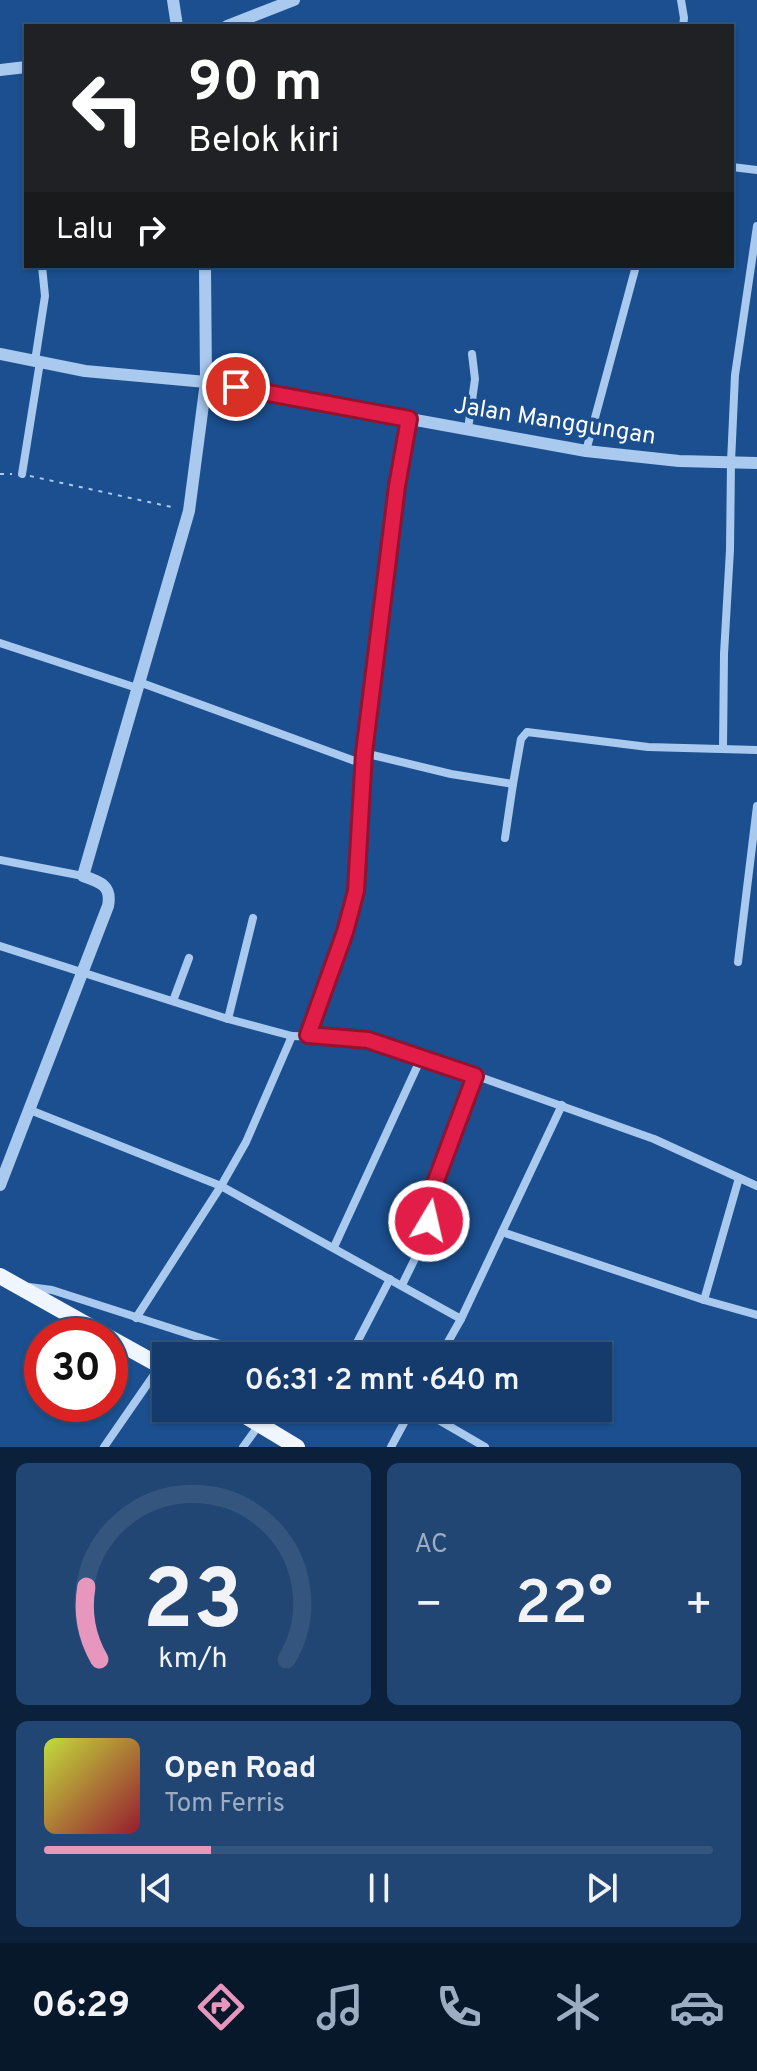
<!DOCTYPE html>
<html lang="id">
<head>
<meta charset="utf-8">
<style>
	body { margin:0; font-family:Overpass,sans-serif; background:#214673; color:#f1f3f6; height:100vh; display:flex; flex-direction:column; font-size:30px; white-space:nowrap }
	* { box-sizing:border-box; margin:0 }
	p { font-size:26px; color:#9dadc1 }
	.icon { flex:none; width:44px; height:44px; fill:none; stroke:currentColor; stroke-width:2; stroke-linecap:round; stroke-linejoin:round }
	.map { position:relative; height:1447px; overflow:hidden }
	.panel { display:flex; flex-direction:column; gap:16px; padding:16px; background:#0b203b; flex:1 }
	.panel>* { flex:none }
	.top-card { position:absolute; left:24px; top:24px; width:710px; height:244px; border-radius:0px; box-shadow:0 2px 6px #0004,0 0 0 2px #33557e; background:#202124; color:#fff; overflow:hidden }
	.speed { position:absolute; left:24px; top:1318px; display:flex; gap:16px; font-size:40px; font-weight:700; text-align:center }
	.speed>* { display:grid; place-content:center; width:104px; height:104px; border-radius:50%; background:#143b6b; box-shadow:0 2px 6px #0004,0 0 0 2px #33557e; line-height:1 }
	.speed .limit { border:12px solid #d22; background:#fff; color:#111 }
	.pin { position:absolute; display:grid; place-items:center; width:68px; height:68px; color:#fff; margin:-34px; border:4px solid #fff; border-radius:50%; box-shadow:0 2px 8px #0007 }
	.me { position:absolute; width:88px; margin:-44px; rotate:9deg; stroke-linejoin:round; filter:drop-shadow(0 0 6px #0008) }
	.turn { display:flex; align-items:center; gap:28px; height:168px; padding:0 32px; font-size:36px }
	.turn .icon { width:104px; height:104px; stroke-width:2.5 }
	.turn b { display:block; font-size:56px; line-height:68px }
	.then { display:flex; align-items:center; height:76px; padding:0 32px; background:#0003; gap:16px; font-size:30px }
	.big { font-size:60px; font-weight:600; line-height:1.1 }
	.panel .card { flex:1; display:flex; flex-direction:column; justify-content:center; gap:12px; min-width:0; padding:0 28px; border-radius:12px; background:#214673 }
	.panel .dial { align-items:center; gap:0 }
	.dial svg { height:208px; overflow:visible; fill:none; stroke:#33557e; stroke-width:7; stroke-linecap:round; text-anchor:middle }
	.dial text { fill:#f1f3f6; stroke:none }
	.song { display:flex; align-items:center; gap:24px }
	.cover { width:96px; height:96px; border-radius:12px; background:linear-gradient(135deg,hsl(70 70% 55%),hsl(350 70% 35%)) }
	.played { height:8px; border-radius:4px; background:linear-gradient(90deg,#e797bd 25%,#33557e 25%) }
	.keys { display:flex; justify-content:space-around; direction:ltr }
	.heat { display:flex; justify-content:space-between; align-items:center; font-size:44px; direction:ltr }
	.panel .tiles { flex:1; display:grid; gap:16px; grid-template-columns:1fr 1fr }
	.card:last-child { grid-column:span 2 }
	.trip { position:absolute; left:152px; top:1342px; width:460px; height:80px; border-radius:0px; background:#143b6b; box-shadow:0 2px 6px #0004,0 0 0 2px #33557e; font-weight:600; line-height:80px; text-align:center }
	.dock { display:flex; height:128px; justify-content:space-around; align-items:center; background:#08182b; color:#9dadc1 }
	.dock .icon { width:56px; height:56px }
	.dock .selected { color:#e797bd }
	.dock b { font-size:36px; color:#f1f3f6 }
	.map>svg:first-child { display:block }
</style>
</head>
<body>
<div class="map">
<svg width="757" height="1447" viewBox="0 0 757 1447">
	<rect width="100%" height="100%" fill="#1b4f8f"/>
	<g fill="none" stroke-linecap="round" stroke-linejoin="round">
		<g stroke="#a9c9ee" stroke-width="2" stroke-dasharray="4 6" stroke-linecap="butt">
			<polyline points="0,474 12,474"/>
			<polyline points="30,476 176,508"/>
		</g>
		<g stroke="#a9c9ee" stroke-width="8">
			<polyline points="681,0 684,18 683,26"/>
			<polyline points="732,167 757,170"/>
			<polyline points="35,361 45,296 42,266"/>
			<polyline points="468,429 475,379 472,354"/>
			<polyline points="586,451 636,266"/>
			<polyline points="22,474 40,362"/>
			<polyline points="0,643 137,688"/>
			<polyline points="139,682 363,764"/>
			<polyline points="723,749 724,654 730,550 731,462 735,375 757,226"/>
			<polyline points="364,753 451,774 513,784 521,739 527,732 648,747 757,750"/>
			<polyline points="505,838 513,784"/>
			<polyline points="0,860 83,876"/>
			<polyline points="0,946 228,1019 292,1036 349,1038 390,1045 654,1139 757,1186"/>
			<polyline points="738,962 757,806"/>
			<polyline points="173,1001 189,958"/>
			<polyline points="228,1019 253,918"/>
			<polyline points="308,1035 345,932 356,891 364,753 397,486 409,419"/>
			<polyline points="30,1110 221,1186 461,1319"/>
			<polyline points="739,1178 704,1300 757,1315"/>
			<polyline points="502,1232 704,1300"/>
			<polyline points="334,1247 422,1056"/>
			<polyline points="402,1285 428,1232 428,1202 475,1076"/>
			<polyline points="29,1287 52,1290 257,1356"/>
			<polyline points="136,1318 221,1186 246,1142 292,1036"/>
			<polyline points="350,1356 390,1279"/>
			<polyline points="440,1356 461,1319 562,1105"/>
			<polyline points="418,1408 485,1447"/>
			<polyline points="104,1447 160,1366"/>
			<polyline points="243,1447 259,1425"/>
			<polyline points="391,1447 412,1408"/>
		</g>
		<g stroke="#a9c9ee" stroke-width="12">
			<polyline points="173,0 177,26"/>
			<polyline points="227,26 294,0"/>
			<polyline points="0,70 26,67"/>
			<polyline points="0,354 85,371 206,382 586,451 679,461 757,463"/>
			<path d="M0,1185L108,906C112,886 101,882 83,876L189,511L206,382L205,266"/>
		</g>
		<g stroke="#f0f6ff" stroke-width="16">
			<polyline points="0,1276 107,1336"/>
			<polyline points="110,1338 166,1369"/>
			<polyline points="232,1408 297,1447"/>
		</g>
	</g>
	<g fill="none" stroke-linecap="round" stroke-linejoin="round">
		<g stroke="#92132f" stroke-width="20">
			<polyline id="route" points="236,387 409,419 397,486 364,753 356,891 345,932 308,1035 368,1040 475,1076 428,1202 429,1221"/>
		</g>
		<use href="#route" stroke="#e11d48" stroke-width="14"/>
	</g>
	<g text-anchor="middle" stroke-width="8" stroke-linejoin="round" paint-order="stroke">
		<g font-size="24" fill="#fff" stroke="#1b4f8f">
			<text transform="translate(555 420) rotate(9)" y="8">Jalan Manggungan</text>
		</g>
	</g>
</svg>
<div class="speed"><div class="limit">30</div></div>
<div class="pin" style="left:236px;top:387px;background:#d93025"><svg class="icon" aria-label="arrive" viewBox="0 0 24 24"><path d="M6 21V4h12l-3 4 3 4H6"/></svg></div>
<svg class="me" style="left:429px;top:1221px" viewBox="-20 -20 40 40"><circle r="17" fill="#e11d48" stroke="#fff" stroke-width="3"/><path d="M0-11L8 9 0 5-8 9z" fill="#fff"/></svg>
<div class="trip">06:31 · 2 mnt · 640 m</div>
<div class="top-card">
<div class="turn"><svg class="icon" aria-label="left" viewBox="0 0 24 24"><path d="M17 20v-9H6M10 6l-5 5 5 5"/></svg><div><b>90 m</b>Belok kiri</div></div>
<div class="then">Lalu<svg class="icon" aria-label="right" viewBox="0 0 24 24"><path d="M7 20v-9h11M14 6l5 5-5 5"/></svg></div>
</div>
</div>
<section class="panel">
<div class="tiles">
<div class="card dial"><svg viewBox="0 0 100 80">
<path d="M14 69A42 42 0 1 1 86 69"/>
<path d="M14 69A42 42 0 0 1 9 41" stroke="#e797bd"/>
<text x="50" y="56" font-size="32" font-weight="700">23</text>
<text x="50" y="72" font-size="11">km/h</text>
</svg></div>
<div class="card"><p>AC</p>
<div class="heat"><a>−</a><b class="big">22°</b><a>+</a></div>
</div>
<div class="card">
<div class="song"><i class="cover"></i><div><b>Open Road</b><p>Tom Ferris</p></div></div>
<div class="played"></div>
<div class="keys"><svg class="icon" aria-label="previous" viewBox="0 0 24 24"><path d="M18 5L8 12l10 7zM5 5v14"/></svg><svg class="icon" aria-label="pause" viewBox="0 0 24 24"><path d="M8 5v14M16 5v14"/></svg><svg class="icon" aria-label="next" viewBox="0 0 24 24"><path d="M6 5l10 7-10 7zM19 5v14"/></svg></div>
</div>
</div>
</section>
<nav class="dock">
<b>06:29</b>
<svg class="icon selected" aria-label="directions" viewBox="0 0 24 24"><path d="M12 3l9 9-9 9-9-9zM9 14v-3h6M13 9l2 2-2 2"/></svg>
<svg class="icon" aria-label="music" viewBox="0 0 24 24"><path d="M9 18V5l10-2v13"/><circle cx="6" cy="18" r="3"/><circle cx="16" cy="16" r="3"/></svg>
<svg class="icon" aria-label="phone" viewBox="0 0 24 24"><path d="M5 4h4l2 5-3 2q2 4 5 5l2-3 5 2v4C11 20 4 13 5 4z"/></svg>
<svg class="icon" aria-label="climate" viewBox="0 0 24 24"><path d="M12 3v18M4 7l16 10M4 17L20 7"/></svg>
<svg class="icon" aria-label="car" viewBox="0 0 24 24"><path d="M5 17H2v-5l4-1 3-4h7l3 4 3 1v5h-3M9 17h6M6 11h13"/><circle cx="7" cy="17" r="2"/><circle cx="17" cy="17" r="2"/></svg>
</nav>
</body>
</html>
